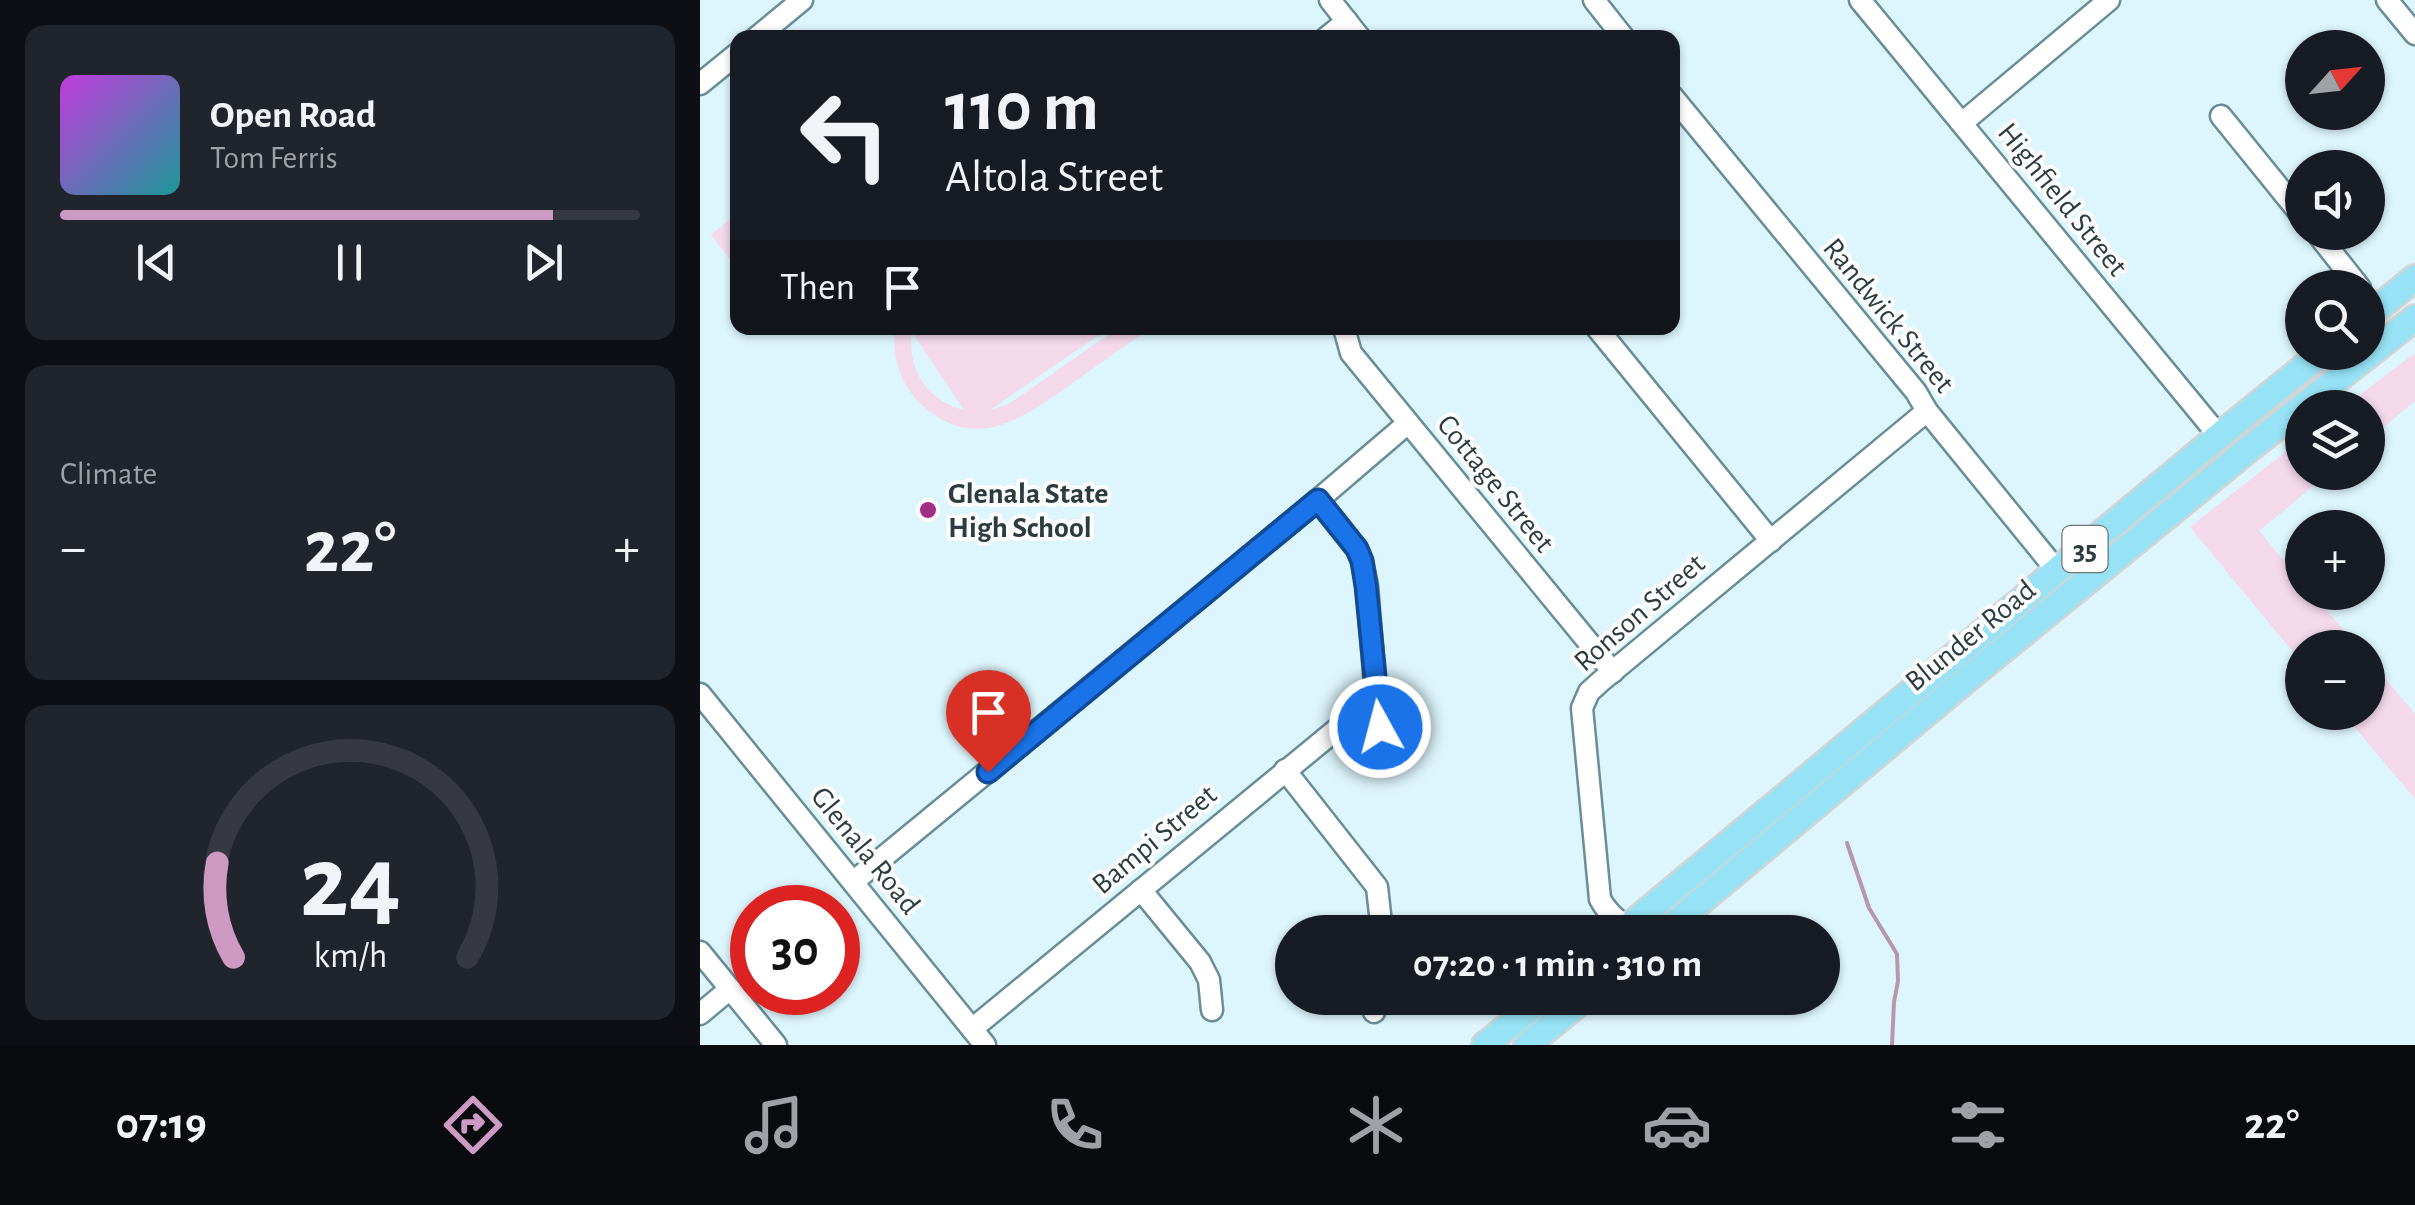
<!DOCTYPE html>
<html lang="en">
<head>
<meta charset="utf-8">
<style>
	body { margin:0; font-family:"Alegreya Sans",sans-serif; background:#20242c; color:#f1f3f6; height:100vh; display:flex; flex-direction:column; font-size:38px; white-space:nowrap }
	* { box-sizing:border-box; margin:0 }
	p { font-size:32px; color:#9ea1a6 }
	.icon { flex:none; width:55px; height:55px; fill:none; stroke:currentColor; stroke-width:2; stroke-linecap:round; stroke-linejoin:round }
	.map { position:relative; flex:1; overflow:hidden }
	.details { display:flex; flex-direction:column; gap:25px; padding:25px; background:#0d0f14; width:700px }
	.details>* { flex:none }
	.banner { position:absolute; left:30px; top:30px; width:950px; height:305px; border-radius:20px; box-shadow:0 2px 8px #0004; background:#171b24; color:#f1f3f6; overflow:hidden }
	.needle { width:65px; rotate:63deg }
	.fabs { position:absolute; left:1585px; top:30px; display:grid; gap:20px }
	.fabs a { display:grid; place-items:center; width:100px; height:100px; border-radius:50%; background:#171b24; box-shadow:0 2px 8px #0004; font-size:50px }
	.speed { position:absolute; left:30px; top:885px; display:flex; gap:20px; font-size:50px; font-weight:700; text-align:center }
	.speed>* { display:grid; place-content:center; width:130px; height:130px; border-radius:50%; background:#171b24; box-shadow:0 2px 8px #0004; line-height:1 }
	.speed .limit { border:15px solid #d22; background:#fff; color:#111 }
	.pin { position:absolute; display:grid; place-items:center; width:85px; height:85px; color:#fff; margin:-102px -42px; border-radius:50% 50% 50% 0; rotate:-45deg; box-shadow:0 0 10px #0007 }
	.pin .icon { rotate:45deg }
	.me { position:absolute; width:110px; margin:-55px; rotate:353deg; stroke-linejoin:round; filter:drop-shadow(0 0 8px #0008) }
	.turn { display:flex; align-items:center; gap:35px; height:210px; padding:0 50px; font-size:45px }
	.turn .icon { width:130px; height:130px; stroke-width:2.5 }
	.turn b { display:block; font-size:70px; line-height:85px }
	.then { display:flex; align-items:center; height:95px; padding:0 50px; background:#0003; gap:20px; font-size:38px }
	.big { font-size:75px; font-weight:700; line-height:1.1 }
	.details .tile { flex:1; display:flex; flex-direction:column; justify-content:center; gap:15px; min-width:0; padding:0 35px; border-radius:20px; background:#20242c }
	.details .dial { align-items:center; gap:0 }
	.dial svg { height:260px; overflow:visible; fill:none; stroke:#363941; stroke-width:7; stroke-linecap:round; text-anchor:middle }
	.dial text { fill:#f1f3f6; stroke:none }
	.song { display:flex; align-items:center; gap:30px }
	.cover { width:120px; height:120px; border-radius:15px; background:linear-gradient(135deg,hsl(290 70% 55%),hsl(180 70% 35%)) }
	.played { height:10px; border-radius:5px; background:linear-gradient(90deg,#cd9ac4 85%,#363941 85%) }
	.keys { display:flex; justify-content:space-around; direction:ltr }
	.heat { display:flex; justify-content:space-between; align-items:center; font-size:55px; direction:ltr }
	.trip { position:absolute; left:575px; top:915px; width:565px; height:100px; border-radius:50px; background:#171b24; box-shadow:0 2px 8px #0004; font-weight:700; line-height:100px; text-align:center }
	.menu { display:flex; height:160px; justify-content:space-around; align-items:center; background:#090b0e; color:#9ea1a6 }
	.menu .icon { width:70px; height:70px }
	.menu .active { color:#cd9ac4 }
	.menu b { font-size:45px; color:#f1f3f6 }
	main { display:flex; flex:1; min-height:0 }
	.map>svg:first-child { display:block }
</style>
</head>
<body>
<main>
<section class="details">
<div class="tile">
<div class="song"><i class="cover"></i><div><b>Open Road</b><p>Tom Ferris</p></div></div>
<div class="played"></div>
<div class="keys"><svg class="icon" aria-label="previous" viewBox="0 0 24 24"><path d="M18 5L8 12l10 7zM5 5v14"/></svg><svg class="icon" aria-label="pause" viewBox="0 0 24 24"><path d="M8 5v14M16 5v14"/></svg><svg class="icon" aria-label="next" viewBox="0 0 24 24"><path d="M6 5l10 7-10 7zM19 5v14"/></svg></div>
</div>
<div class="tile"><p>Climate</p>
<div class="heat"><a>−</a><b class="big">22°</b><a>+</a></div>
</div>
<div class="tile dial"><svg viewBox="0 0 100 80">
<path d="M14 69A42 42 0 1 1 86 69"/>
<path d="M14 69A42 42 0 0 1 9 40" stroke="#cd9ac4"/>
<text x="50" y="56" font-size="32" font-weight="700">24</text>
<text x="50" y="72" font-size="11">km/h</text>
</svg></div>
</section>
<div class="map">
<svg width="1715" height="1045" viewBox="0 0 1715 1045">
	<rect width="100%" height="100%" fill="#ddf5fc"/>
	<g fill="#f3d9ea" fill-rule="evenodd">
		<polygon points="35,215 37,217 37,268 11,235"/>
		<path d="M195,328H409L290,410L308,404L319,397L418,328H450C425,346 399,364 374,382C326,416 277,455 222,405C200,385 192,357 195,328ZM212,334H213L264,410C228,401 207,370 212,334Z"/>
		<polygon points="1715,353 1715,401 1668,440 1668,408 1644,407"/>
		<polygon points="1602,439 1602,472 1629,473 1559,531 1602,582 1602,592 1612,593 1658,647 1602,648 1602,663 1490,527"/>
		<polygon points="1668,658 1715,714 1715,799 1643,713 1668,712"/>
	</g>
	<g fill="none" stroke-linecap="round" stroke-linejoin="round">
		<polyline stroke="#b797ac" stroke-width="4" points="1147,843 1169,908 1197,954 1198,981 1194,1002 1192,1045"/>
		<g stroke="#698e98" stroke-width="25">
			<g id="minor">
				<polyline points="630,0 660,38"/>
				<polyline points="894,0 924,38"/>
				<polyline points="1160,0 1519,436"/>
				<polyline points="1687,0 1715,34"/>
				<polyline points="56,38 102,0"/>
				<polyline points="626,38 647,21"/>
				<polyline points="0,84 38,53"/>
				<polyline points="972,96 1216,392 1227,411 1358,572"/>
				<polyline points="1521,116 1602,216"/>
				<polyline points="1262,123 1409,0"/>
				<polyline points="1616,232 1660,288"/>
				<polyline points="644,328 651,353 913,672"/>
				<polyline points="897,328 1071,541"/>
				<polyline points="618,500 657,549 662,561 667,586 676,697 684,757"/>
				<polyline points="0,694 285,1045"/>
				<polyline points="585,770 677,887 682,932"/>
				<polyline points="153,882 618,500 708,423"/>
				<polyline points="441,890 500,962 509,980 512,1010"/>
				<path d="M937,932C922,925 908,914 900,899L882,708L889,692L900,682L1227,411"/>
				<polyline points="0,952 76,1045"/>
				<polyline points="674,1012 679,998"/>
				<polyline points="0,1014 30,989"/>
				<polyline points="272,1029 676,697"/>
			</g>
		</g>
		<g stroke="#d1d4d5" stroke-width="30">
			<g id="major">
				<polyline points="1668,316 1715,278"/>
				<polyline points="922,932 1519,436 1623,352"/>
				<polyline points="964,932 1267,679 1550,448 1715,318"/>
				<polyline points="785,1045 843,998"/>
				<polyline points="827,1045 885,998"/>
			</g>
		</g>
		<use href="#minor" stroke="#fff" stroke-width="20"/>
		<use href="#major" stroke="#97e2f4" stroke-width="25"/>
	</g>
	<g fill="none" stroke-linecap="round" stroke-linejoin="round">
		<g stroke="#114b97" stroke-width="25">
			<polyline id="route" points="288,772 618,500 657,549 662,561 666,586 680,727"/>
		</g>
		<use href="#route" stroke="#1a73e8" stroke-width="18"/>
	</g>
	<circle fill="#a22e88" stroke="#fdfdfd" stroke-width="4" cx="228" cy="510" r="10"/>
	<g text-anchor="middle" stroke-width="8" stroke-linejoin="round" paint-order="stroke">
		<rect fill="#fdfdfd" stroke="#6b7679" stroke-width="2.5" x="1362.5" y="526" width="45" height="46" rx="8"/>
		<g font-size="28" font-weight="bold" fill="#2c3c40">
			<text x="1385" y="559">35</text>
		</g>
		<g font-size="30" fill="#2c3c40" stroke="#fdfdfd">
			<text transform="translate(1363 199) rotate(51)" y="10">Highfield Street</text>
			<text transform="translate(1189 315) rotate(51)" y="10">Randwick Street</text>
			<text transform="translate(796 483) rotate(51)" y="10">Cottage Street</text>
			<text transform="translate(939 612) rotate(-41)" y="10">Ronson Street</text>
			<text transform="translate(1270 635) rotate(-39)" y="10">Blunder Road</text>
			<text transform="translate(454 839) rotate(-40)" y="10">Bampi Street</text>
			<text transform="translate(166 850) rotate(51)" y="10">Glenala Road</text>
		</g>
		<g font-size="30" font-weight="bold" fill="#2c3c40" stroke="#fdfdfd" text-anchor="start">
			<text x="248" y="503">Glenala State<tspan x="248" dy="34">High School</tspan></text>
		</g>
	</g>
</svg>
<div class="fabs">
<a><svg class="needle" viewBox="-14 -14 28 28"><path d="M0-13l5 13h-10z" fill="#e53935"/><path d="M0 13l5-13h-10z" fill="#9ea1a6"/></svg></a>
<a><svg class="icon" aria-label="sound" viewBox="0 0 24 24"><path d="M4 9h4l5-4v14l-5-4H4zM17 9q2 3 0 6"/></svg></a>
<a><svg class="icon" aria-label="search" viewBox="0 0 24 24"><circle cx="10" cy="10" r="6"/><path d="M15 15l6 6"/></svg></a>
<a><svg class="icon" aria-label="layers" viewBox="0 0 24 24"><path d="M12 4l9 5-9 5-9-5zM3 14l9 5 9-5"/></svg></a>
<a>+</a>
<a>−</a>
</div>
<div class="speed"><div class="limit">30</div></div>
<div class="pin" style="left:288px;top:772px;background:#d93025"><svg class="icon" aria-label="arrive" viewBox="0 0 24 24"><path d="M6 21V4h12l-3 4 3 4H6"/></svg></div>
<svg class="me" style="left:680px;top:727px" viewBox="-20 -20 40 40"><circle r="17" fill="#1a73e8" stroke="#fff" stroke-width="3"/><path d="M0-11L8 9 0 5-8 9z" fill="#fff"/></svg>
<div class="trip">07:20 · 1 min · 310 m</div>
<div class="banner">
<div class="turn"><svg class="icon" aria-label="left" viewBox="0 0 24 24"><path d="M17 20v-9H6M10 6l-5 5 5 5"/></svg><div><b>110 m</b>Altola Street</div></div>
<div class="then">Then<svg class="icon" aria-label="arrive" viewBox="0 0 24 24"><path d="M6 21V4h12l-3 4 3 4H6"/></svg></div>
</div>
</div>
</main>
<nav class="menu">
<b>07:19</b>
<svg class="icon active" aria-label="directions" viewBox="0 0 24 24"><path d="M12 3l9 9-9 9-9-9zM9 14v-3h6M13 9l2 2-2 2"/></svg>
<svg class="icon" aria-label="music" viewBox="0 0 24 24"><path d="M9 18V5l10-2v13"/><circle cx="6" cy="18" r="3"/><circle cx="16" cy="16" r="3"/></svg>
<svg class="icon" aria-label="phone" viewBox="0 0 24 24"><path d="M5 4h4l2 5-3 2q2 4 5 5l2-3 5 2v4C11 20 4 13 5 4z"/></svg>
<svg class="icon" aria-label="climate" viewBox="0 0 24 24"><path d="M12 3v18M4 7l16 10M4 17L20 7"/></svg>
<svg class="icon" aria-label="car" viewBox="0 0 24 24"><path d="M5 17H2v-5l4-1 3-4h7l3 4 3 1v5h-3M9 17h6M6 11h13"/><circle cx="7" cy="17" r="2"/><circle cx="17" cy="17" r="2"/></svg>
<svg class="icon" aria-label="filters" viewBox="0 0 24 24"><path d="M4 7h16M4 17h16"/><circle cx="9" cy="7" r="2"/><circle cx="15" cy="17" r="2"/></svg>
<b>22°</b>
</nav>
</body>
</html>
